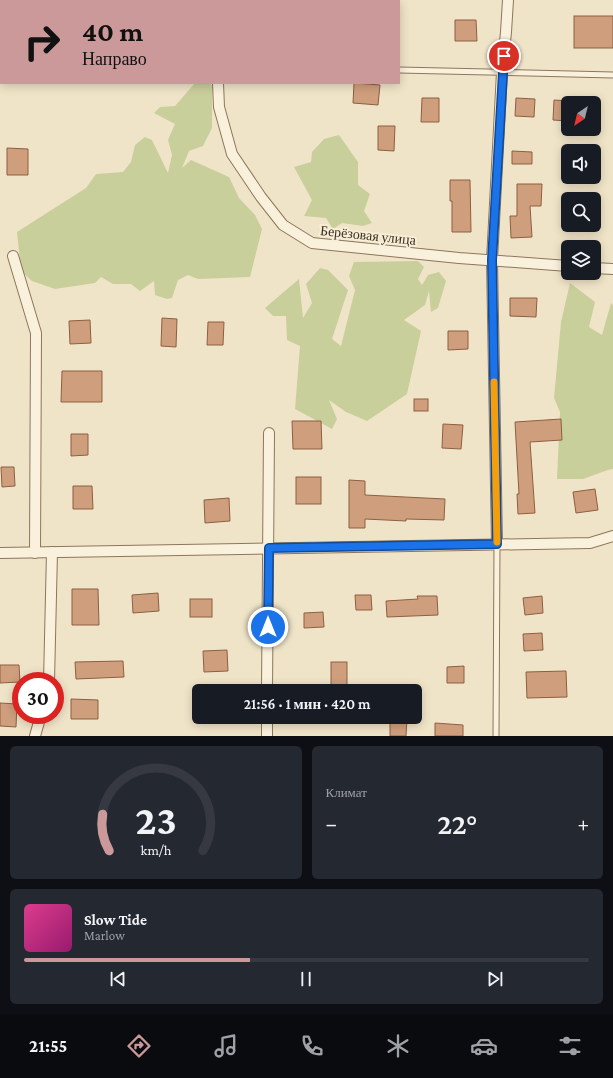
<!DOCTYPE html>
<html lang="ru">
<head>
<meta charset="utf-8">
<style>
	body { margin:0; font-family:"Crimson Pro",serif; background:#242831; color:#f1f3f6; height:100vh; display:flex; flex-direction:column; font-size:15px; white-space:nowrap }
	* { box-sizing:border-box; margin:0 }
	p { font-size:13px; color:#9ea1a6 }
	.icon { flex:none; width:22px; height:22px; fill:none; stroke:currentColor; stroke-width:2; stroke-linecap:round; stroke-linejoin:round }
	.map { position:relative; height:736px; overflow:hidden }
	.details { display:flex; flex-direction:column; gap:10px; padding:10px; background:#0d0f14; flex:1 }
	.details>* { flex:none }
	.top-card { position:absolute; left:0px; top:0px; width:400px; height:84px; box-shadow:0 2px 10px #0003; background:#cc999b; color:#111; overflow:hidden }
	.needle { width:26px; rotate:215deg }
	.tools { position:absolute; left:561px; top:96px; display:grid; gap:8px }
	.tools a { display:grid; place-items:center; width:40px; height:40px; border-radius:6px; background:#171b24; box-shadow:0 2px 10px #0003; font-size:20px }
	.speed { position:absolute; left:12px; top:672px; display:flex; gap:8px; font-size:20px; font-weight:700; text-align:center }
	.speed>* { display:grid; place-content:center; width:52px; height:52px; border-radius:50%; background:#171b24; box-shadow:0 2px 10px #0003; line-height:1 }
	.speed .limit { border:6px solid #d22; background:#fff; color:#111 }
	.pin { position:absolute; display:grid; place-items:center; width:34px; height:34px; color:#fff; margin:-17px; border:2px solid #fff; border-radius:50%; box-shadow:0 1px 4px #0007 }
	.me { position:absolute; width:44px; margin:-22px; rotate:0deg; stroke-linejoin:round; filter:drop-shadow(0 0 3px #0008) }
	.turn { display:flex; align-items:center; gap:14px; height:84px; padding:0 16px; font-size:18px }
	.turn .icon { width:52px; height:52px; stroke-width:2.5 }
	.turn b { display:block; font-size:28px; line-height:34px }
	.big { font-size:30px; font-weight:600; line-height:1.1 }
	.details .tile { flex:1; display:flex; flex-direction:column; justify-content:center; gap:6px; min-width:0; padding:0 14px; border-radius:6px; background:#242831 }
	.details .dial { align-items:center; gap:0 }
	.dial svg { height:104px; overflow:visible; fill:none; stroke:#363941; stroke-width:7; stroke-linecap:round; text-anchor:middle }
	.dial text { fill:#f1f3f6; stroke:none }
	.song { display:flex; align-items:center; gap:12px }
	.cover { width:48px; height:48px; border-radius:6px; background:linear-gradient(135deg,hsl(330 70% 55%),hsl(320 70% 35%)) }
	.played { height:4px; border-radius:2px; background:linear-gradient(90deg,#cc999b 40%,#363941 40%) }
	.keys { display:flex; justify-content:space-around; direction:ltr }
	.heat { display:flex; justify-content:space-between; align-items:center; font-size:22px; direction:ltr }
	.details .tiles { flex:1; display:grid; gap:10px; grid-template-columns:1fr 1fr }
	.tile:last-child { grid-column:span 2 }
	.trip { position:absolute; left:192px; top:684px; width:230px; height:40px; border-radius:6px; background:#171b24; box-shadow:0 2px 10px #0003; font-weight:600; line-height:40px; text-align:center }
	.menu { display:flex; height:64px; justify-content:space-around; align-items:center; background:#090b0e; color:#9ea1a6 }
	.menu .icon { width:28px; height:28px }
	.menu .selected { color:#cc999b }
	.menu b { font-size:18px; color:#f1f3f6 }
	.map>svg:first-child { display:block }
</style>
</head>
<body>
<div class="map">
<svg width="613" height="736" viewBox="0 0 613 736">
	<rect width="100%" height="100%" fill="#f0e4c8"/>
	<g fill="#c9cf9b">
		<polygon points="195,83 210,83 212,86 212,128 203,146 189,151 182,168 191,160 229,177 239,198 255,215 262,229 250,277 198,279 188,275 178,280 172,298 167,299 155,295 154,281 140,291 131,284 113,284 101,277 95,283 55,289 32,281 21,271 17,232 86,188 96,174 123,172 131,162 135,145 145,137 152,140 168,173 172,155 168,140 175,124 154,113 160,107 175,106"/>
		<polygon points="339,135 358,162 358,185 370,194 364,211 372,223 363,226 342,223 333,229 326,218 304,216 312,200 294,167 311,162 312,152 324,139"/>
		<polygon points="418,261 424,267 418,279 422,285 428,275 439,272 446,281 438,308 431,312 429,291 425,305 404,320 421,331 407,394 367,421 346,412 329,400 337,419 332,429 295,409 300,346 287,340 286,316 273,316 265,308 299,279 303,318 312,303 306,284 320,268 328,270 348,290 332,339 341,346 355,290 349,276 354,262"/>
		<polygon points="570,283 595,302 589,327 602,335 611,303 613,305 613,469 608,470 583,479 557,479 560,412 554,398 561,322"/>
	</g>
	<g fill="#cf9f7d" stroke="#8d5f41">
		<rect x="574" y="16" width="39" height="32"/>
		<polygon points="455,20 476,20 477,41 455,41"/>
		<polygon points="354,83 380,85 378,105 353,103"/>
		<polygon points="422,98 439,98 439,122 421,122"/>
		<polygon points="516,98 535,99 534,117 515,116"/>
		<polygon points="554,100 568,101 568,121 553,120"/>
		<polygon points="378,126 395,126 394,151 378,150"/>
		<polygon points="7,148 28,149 28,175 7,175"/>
		<polygon points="512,151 532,152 532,164 512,164"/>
		<polygon points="450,180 470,180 471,232 452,232 452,201 450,201"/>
		<polygon points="517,184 542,184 541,206 530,206 532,237 511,238 510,216 517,216"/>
		<polygon points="510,298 537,298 536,317 510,316"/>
		<polygon points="162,318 177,319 176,347 161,346"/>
		<polygon points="90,320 91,343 70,344 69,321"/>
		<polygon points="208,322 224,322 223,345 207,345"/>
		<polygon points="448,331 468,331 468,349 448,350"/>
		<polygon points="62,371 102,371 102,402 61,402"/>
		<rect x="414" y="399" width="14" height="12"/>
		<polygon points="561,419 562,440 530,442 535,513 518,514 517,494 519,494 515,422"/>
		<polygon points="292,421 321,421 322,449 293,449"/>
		<polygon points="443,424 463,425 461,449 442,448"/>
		<polygon points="71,434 88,434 88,455 71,456"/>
		<polygon points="1,467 14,467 15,486 2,487"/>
		<rect x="296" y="477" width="25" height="27"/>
		<polygon points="349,480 365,481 365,495 445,499 444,520 406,519 406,521 365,519 365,528 349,528"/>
		<polygon points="73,486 92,486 93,509 73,509"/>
		<polygon points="595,489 598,510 576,513 573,492"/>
		<polygon points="229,498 230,521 205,523 204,500"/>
		<polygon points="72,589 98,589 99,625 72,625"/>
		<polygon points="158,593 159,611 133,613 132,595"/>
		<polygon points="355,595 371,595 372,610 356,610"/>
		<polygon points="417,596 437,596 438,615 387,617 386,601 418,599"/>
		<polygon points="542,596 543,613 525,615 523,598"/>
		<rect x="190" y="599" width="22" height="18"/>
		<polygon points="323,612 324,627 304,628 304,613"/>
		<polygon points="542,633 543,650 524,651 523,634"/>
		<polygon points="227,650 228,671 204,672 203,651"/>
		<polygon points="123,661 124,677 76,679 75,662"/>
		<rect x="331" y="662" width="16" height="24"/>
		<polygon points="0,665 19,665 20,682 0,683"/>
		<polygon points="464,666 464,683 447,683 447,667"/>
		<polygon points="566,671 567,697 527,698 526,672"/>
		<polygon points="71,699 98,700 98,719 71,719"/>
		<polygon points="0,703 17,704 16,727 0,726"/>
		<polygon points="390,719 407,719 406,736 390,736"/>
		<polygon points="435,723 463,725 463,736 435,736"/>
	</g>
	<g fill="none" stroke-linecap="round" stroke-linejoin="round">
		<g stroke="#8d765c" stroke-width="7">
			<g id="service">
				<polyline points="399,70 613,75"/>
				<polyline points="496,736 497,544"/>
			</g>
		</g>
		<g stroke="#8d765c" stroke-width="12">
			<g id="minor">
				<polyline points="219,1 219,0"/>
				<polyline points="218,83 219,107 232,154 261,197 283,225 312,243 459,258 568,266"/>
				<polyline points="13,256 36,333 35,553"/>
				<polyline points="594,268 613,269"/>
				<polyline points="497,544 492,260 502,72 506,32 508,0"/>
				<polyline points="0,553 590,543 613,536"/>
				<polyline points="49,681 52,552"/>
				<polyline points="267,691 269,433"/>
				<polyline points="35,736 41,715"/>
				<polyline points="267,736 267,717"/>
			</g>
		</g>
		<use href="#service" stroke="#faf1dc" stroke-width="5"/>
		<use href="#minor" stroke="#faf1dc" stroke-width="10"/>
	</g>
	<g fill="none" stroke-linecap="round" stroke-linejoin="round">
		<g stroke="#114b97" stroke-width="10">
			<polyline id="route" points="268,627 269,548 497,544 492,260 504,56"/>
		</g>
		<use href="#route" stroke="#1a73e8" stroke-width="7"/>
		<polyline stroke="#f59e0b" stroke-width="7" points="494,382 497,542"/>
	</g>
	<g text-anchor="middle" stroke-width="4" stroke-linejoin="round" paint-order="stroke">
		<g font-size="14" fill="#3d2e20" stroke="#f7eed8">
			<text transform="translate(368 235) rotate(6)" y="5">Берёзовая улица</text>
		</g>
	</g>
</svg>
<div class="tools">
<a><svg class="needle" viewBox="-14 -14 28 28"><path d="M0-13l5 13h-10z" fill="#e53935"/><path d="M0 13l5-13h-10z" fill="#9ea1a6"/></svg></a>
<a><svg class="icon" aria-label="sound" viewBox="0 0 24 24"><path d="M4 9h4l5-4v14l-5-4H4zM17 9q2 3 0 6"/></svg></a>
<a><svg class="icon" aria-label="search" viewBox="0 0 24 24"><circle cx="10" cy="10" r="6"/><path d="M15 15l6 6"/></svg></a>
<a><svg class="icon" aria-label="layers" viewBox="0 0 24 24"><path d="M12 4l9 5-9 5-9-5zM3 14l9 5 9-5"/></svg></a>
</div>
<div class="speed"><div class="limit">30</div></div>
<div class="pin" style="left:504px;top:56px;background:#d93025"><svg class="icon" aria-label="arrive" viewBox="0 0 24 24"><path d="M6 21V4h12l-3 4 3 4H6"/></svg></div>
<svg class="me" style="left:268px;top:627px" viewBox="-20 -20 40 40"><circle r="17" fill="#1a73e8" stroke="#fff" stroke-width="3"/><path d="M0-11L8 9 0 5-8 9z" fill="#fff"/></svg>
<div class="trip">21:56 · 1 мин · 420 m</div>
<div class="top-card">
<div class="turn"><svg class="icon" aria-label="right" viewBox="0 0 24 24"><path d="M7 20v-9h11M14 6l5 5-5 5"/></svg><div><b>40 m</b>Направо</div></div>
</div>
</div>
<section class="details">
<div class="tiles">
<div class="tile dial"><svg viewBox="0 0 100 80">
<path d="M14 69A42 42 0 1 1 86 69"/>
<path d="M14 69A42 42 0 0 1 9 41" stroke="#cc999b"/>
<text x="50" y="56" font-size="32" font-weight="700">23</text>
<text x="50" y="72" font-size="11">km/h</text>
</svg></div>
<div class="tile"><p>Климат</p>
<div class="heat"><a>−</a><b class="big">22°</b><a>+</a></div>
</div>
<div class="tile">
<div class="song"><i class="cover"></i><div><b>Slow Tide</b><p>Marlow</p></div></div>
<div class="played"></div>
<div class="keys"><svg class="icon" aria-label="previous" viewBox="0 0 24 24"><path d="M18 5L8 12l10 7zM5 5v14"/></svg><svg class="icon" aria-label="pause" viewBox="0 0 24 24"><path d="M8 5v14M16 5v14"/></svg><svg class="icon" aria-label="next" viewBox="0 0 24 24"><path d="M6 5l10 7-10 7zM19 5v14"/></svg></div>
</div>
</div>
</section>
<nav class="menu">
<b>21:55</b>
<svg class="icon selected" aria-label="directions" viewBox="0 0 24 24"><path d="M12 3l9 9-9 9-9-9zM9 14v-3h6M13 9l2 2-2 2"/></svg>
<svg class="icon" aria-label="music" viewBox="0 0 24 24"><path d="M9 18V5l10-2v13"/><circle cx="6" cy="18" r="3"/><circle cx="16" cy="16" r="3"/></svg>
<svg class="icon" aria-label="phone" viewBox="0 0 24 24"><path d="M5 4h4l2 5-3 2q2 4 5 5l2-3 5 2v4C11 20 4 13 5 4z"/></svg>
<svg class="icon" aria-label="climate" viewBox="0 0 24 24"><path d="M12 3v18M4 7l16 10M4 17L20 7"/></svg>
<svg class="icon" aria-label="car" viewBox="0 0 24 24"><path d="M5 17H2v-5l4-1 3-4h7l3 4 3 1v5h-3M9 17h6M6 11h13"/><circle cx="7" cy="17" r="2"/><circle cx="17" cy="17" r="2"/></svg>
<svg class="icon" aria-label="filters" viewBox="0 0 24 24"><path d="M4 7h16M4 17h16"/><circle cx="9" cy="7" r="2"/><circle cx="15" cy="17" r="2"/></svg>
</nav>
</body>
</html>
